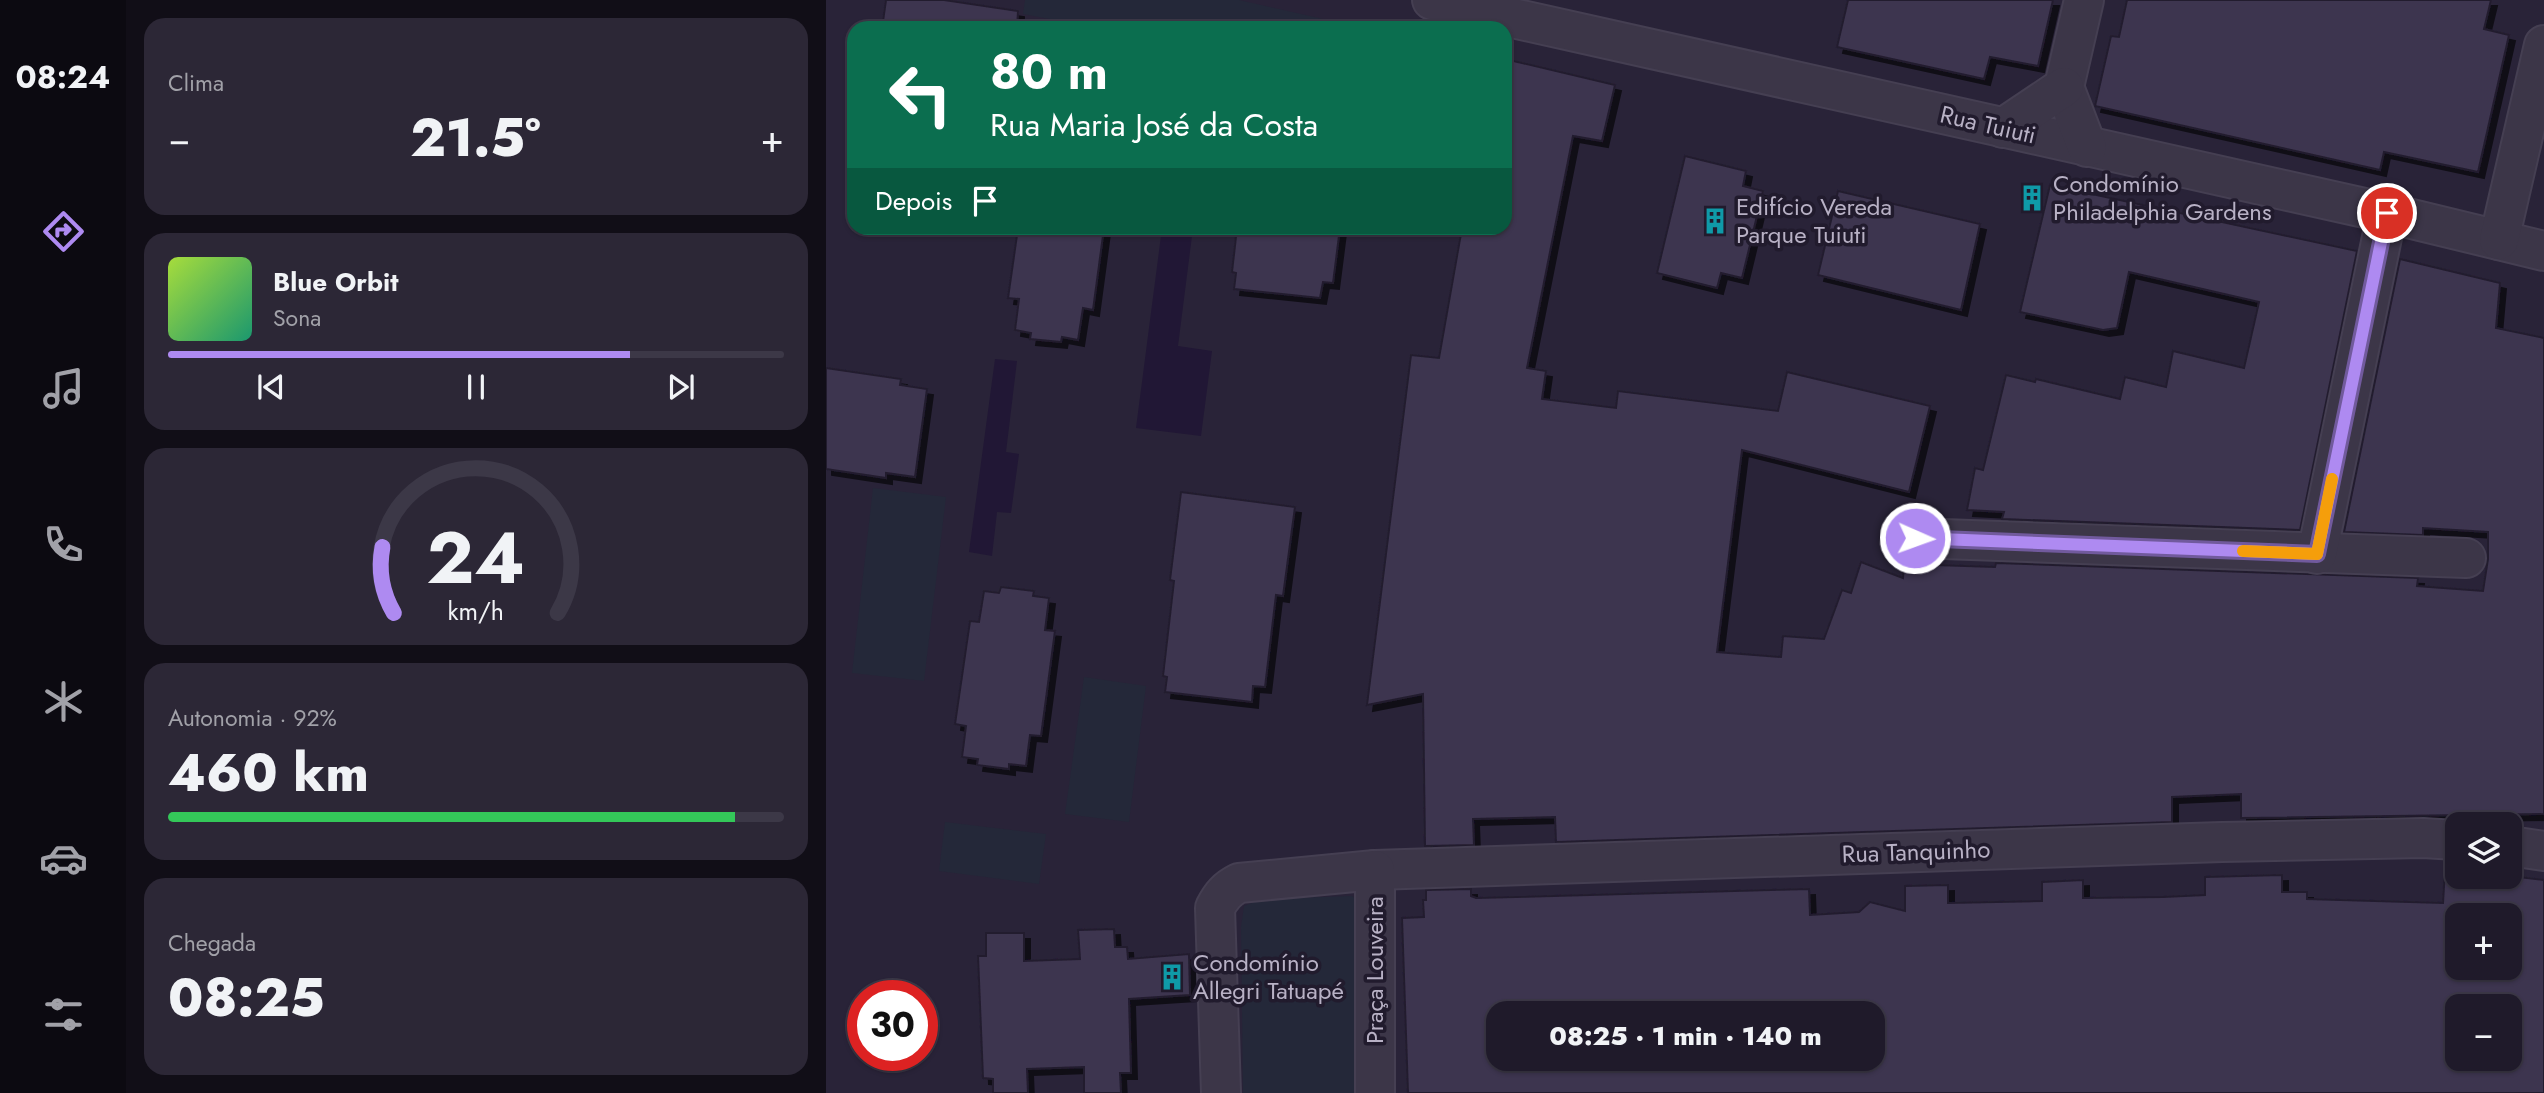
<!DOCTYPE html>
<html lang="pt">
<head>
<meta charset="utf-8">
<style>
	body { margin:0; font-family:Jost,sans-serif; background:#2c2736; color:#f1f3f6; height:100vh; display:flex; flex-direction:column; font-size:26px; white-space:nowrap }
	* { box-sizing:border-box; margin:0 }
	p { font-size:23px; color:#a1a1a8 }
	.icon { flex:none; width:38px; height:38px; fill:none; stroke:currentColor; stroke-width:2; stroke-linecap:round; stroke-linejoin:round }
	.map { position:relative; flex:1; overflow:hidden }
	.drawer { display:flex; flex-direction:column; gap:18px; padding:18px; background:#110e17; width:700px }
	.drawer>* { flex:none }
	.guide { position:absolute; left:21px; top:21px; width:665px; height:214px; border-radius:21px; box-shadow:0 2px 5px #0004,0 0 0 2px #3c3847; background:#0b6e4f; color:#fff; overflow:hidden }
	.controls { position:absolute; left:1619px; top:812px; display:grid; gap:14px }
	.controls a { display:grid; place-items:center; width:77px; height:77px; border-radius:14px; background:#1f1a2a; box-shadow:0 2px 5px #0004,0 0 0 2px #3c3847; font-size:35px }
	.speed { position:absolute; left:21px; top:980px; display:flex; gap:14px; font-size:35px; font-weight:700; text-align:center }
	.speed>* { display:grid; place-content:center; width:91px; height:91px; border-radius:50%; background:#1f1a2a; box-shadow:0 2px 5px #0004,0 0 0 2px #3c3847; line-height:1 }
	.speed .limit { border:10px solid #d22; background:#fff; color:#111 }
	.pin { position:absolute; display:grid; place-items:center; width:60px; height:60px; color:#fff; margin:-30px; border:4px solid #fff; border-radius:50%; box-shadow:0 2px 7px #0007 }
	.me { position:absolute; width:77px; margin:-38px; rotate:92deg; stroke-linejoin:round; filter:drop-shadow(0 0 5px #0008) }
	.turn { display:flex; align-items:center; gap:24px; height:147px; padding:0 28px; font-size:32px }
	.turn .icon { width:91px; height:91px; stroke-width:2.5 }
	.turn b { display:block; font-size:49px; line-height:60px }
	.then { display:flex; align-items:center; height:66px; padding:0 28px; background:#0003; gap:14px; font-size:26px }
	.big { font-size:52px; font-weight:800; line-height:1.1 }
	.drawer .widget { flex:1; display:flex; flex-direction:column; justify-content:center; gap:10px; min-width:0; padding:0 24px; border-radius:21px; background:#2c2736 }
	.drawer .dial { align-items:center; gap:0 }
	.dial svg { height:182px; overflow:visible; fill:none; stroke:#3c3847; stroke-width:7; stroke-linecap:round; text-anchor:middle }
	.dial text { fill:#f1f3f6; stroke:none }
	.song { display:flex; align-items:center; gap:21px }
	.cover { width:84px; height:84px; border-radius:10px; background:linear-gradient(135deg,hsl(80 70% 55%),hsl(160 70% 35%)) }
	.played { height:7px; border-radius:4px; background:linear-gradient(90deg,#ae8af1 75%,#3c3847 75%) }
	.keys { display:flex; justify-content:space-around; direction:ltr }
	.heat { display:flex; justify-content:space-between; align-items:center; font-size:38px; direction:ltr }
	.charge { height:10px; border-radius:5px; background:linear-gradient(90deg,#34c759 92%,#3c3847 0) }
	.trip { position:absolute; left:660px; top:1001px; width:399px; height:70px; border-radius:21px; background:#1f1a2a; box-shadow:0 2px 5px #0004,0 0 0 2px #3c3847; font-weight:800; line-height:70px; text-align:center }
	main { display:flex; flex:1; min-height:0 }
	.tabs { display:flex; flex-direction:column; width:126px; justify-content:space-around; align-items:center; background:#0c0a11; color:#a1a1a8 }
	.tabs .icon { width:49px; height:49px }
	.tabs .current { color:#ae8af1 }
	.tabs b { font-size:32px; color:#f1f3f6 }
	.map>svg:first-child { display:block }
</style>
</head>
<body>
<main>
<nav class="tabs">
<b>08:24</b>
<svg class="icon current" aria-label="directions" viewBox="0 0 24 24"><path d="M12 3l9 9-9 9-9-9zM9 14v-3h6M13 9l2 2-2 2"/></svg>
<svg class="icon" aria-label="music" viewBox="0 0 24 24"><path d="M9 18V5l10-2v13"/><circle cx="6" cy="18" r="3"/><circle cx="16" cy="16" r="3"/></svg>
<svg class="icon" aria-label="phone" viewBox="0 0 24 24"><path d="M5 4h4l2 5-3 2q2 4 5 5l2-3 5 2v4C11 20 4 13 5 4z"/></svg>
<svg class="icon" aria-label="climate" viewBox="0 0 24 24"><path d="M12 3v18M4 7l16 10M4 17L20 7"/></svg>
<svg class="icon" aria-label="car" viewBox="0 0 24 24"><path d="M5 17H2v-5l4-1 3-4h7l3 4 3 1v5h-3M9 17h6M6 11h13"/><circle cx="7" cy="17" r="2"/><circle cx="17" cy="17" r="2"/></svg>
<svg class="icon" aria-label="filters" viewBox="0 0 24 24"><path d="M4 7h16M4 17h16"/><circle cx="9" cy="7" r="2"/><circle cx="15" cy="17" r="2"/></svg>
</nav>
<section class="drawer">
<div class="widget"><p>Clima</p>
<div class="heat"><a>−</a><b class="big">21.5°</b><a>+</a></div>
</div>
<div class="widget">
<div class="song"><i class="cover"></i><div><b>Blue Orbit</b><p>Sona</p></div></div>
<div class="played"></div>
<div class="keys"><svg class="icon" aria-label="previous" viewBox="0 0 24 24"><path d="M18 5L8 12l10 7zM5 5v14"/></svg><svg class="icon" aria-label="pause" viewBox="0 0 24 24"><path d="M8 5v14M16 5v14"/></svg><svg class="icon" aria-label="next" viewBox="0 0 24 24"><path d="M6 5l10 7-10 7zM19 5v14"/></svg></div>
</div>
<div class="widget dial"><svg viewBox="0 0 100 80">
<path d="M14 69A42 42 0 1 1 86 69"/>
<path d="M14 69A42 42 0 0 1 9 40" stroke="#ae8af1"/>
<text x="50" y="56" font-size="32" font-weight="700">24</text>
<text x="50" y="72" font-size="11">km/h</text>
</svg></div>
<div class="widget"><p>Autonomia · 92%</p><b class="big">460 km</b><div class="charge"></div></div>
<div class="widget"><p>Chegada</p><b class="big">08:25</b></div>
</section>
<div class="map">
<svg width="1718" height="1093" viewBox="0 0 1718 1093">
	<defs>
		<filter id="shadow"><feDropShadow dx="6" dy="6" stdDeviation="0" flood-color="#0009"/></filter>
	</defs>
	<rect width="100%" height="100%" fill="#292338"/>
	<g fill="#242839">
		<polygon points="199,0 413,0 537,28 271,28 197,14"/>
		<polygon points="47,488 120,497 98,681 26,673"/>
		<polygon points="258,677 320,686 303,822 239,814"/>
		<polygon points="119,822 220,834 213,884 113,871"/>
		<polygon points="526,896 531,900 536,1093 417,1093 415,927 418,906 436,899"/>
	</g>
	<g fill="#211735">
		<polygon points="336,228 367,228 352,346 386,351 375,436 310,428"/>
		<polygon points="169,359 191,361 180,452 193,454 185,513 171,512 166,556 143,552"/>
	</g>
	<g fill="#3d354f" stroke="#231d2f" stroke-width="2" fill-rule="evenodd" filter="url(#shadow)">
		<polygon points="60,0 118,0 192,11 191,28 56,28"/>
		<polygon points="1022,0 1227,0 1212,66 1164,57 1158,79 1011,47"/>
		<polygon points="1301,0 1665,0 1658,29 1683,35 1652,172 1558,152 1554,170 1269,106 1285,36 1293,37"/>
		<polygon points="679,59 789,85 776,141 747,136 701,368 720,371 716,399 790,408 792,391 952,411 961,372 1104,406 1083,492 916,450 891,652 955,657 957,636 998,639 1016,590 1025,593 1035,562 1077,578 1078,564 1169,567 1170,563 1592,578 1591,586 1657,591 1662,559 1662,532 1597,528 1597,535 1518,532 1574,259 1674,283 1670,328 1718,338 1718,814 1415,818 1415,794 1346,797 1346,822 730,842 729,817 647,819 648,845 599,846 597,694 541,705 585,355 613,358 636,228 679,228"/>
		<polygon points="859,156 920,171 917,186 937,191 916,278 895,273 891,288 831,273"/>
		<polygon points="1224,185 1531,251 1474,530 1176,519 1178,512 1141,510 1149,468 1157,470 1180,375 1209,382 1210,379 1294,399 1299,377 1340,387 1347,351 1418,368 1433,302 1303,272 1291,328 1277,330 1194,312"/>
		<polygon points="1012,191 1154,224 1135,310 992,275"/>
		<polygon points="192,228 278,228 267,310 257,308 252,340 236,337 235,342 204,339 205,333 189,330 193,299 182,298"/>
		<polygon points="411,228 514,228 507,283 497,282 494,298 408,289 410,273 406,272"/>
		<polygon points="0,368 75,379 74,385 101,389 89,477 60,473 60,478 0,469"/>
		<polygon points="355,492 469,507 457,596 450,595 439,687 427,686 426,702 339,692 341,677 337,676 348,581 344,580"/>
		<polygon points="175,587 208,591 207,596 223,598 219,630 229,631 215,736 204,735 200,766 183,764 183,769 151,765 152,759 136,757 140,726 129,724 144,621 153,622 158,591 173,593"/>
		<path d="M1619,869L1631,870V877L1684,876L1718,880V1093H582L576,918L598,917L597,900H600V890L645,889V896L650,898L983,889L984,915L1033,912L1044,902L1079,911V886L1122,885V903L1216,901V882L1257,880V898L1337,897L1379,895V877L1456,875V892H1481V899L1617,903ZM1631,915H1684V968H1631ZM1631,1006H1684V1059H1631ZM672,1013H1046V1059H672Z"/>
		<polygon points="288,929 289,947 301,947 302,959 363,954 364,995 303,999 305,1073 294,1073 295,1093 258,1093 258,1067 201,1069 202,1093 167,1093 167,1079 157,1078 152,956 160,956 160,933 198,933 198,961 254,959 252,930"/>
	</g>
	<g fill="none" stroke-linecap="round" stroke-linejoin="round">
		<g stroke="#453f52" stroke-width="42">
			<g id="minor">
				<polyline points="606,0 1561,213 1718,251"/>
				<polyline points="1258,0 1238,87 1261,147"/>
				<polyline points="1177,128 1238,87"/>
				<polyline points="1673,240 1718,45"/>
				<polyline points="1089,538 1640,558"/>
				<polyline points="1491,554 1561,213"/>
				<polyline points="1684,846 1718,851"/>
				<polyline points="549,870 1396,842 1597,838 1631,840"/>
				<path d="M395,1093L389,908C395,896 401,889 413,883L549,870V1093"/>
			</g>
		</g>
		<use href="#minor" stroke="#3c3648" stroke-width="38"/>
	</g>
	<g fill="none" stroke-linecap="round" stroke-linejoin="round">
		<g stroke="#715a9d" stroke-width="18">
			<polyline id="route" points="1089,538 1491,554 1561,213"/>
		</g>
		<use href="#route" stroke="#ae8af1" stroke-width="12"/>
		<polyline stroke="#f59e0b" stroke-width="12" points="1417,551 1491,554 1506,479"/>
	</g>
	<defs>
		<g id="building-bare" transform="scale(2.1)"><path d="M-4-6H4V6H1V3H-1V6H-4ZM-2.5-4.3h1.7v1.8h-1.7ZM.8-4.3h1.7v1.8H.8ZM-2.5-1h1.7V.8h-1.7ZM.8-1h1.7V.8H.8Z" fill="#0f9aa8" stroke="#211b2d" stroke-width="2.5" paint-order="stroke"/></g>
	</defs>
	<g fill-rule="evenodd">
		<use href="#building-bare" x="1206" y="198"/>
		<use href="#building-bare" x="889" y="221"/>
		<use href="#building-bare" x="346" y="977"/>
	</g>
	<g text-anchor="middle" stroke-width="7" stroke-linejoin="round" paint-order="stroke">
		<g font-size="24" fill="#b8b1c5" stroke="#211b2d">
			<text transform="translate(1162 125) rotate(13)" y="8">Rua Tuiuti</text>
			<text transform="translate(1090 852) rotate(-2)" y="8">Rua Tanquinho</text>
			<text transform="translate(549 970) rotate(-90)" y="8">Praça Louveira</text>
		</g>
		<g font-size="24" fill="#b8b1c5" stroke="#211b2d" text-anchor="start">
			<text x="1227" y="192">Condomínio<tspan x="1227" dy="28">Philadelphia Gardens</tspan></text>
			<text x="910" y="215">Edifício Vereda<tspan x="910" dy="28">Parque Tuiuti</tspan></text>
			<text x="367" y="971">Condomínio<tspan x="367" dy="28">Allegri Tatuapé</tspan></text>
		</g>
	</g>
</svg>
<div class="controls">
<a><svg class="icon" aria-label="layers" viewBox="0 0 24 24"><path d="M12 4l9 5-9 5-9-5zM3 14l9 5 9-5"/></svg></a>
<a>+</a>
<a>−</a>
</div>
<div class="speed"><div class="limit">30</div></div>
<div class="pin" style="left:1561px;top:213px;background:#d93025"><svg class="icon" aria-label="arrive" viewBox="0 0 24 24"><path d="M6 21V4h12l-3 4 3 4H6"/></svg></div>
<svg class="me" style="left:1089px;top:538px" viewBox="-20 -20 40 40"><circle r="17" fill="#ae8af1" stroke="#fff" stroke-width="3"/><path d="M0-11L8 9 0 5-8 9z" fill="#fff"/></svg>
<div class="trip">08:25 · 1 min · 140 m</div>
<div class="guide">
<div class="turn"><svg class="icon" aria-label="left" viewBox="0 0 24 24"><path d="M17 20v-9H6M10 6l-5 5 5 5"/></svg><div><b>80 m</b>Rua Maria José da Costa</div></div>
<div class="then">Depois<svg class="icon" aria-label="arrive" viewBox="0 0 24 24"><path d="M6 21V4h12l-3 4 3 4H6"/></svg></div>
</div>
</div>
</main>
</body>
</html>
